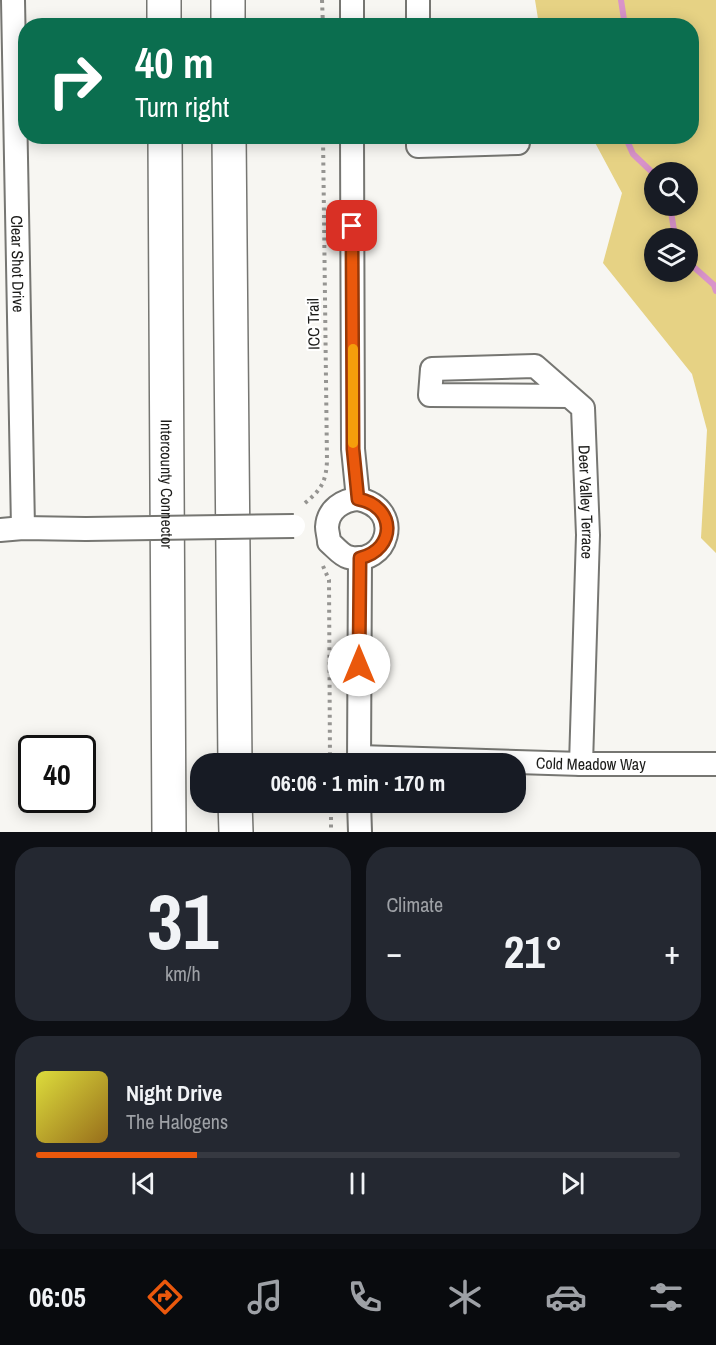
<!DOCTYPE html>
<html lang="en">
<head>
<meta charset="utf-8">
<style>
	body { margin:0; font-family:"Archivo Narrow",sans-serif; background:#242831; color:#f1f3f6; height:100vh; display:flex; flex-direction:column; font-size:22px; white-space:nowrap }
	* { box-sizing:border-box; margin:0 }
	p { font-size:20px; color:#9ea1a6 }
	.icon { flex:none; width:33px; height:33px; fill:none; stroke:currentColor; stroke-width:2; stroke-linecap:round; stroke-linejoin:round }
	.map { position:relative; height:832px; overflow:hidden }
	.panel { display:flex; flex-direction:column; gap:15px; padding:15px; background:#0d0f14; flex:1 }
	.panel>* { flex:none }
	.banner { position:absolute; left:18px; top:18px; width:681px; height:126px; border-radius:24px; box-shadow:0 3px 15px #0003; background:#0b6e4f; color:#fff; overflow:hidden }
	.tools { position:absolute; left:644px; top:162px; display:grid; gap:12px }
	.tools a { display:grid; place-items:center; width:54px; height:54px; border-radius:50%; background:#171b24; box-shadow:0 3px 15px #0003; font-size:30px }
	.speed { position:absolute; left:18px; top:735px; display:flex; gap:12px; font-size:30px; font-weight:700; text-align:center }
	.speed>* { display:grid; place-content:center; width:78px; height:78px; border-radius:50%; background:#171b24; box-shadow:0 3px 15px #0003; line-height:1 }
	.speed .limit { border:3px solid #111; border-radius:9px; background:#fff; color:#111 }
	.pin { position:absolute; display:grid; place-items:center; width:51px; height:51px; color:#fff; margin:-26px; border-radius:12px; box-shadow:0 3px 9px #0006 }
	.me { position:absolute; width:66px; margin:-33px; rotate:0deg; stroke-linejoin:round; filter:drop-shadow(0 0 4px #0008) }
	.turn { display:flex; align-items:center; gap:21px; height:126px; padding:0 18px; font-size:27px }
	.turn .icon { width:78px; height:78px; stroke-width:2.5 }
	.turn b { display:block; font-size:42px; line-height:51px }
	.big { font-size:45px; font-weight:800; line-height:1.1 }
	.panel .widget { flex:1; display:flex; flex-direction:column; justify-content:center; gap:9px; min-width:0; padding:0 21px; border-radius:24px; background:#242831 }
	.panel .dial { align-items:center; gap:0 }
	.dial b { font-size:78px; line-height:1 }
	.song { display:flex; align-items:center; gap:18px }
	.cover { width:72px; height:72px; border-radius:9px; background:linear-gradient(135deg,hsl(60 70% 55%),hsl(40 70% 35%)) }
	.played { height:6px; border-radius:3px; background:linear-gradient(90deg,#ea580c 25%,#363941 25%) }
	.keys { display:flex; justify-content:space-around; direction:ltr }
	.heat { display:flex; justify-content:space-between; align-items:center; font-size:33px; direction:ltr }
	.panel .tiles { flex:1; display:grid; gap:15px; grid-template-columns:1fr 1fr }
	.widget:last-child { grid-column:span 2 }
	.trip { position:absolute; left:190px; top:753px; width:336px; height:60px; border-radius:24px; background:#171b24; box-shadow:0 3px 15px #0003; font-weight:800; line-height:60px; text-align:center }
	.dock { display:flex; height:96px; justify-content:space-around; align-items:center; background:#090b0e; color:#9ea1a6 }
	.dock .icon { width:42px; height:42px }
	.dock .on { color:#ea580c }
	.dock b { font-size:27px; color:#f1f3f6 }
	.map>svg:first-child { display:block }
</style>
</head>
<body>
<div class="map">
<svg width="716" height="832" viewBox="0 0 716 832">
	<rect width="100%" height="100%" fill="#f7f6f2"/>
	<path fill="#e6d284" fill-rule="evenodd" d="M535,0H716V553L701,538L707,430L692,374L603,263L622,193L592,137L692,136V26L539,25ZM654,172H687V206H654ZM654,238H687V272H654Z"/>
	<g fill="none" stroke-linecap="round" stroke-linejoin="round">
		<g stroke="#d993ca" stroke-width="6">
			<polyline points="621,0 625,26"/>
			<polyline points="625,136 633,154 654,174"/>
			<polyline points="670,206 674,230 677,238"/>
			<polyline points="687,261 714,285 716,291"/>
		</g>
		<g stroke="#767672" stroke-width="26">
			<g id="minor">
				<path id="s1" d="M13,0L23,528"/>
				<polyline points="352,0 352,26"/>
				<polyline points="418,0 418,26"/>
				<polyline points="352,136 353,449 358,499"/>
				<polyline points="418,136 418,146 518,143"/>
				<path id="s2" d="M569,396L430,395L432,369L535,366L583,408L588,535L581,764"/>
				<path d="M358,499C406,509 387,568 348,557C341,555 335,547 329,542C329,537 327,532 327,527C328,509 343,500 358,499Z"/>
				<polyline points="0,530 23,528 86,529"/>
				<path id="s3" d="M359,757L581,764H716"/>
				<polyline points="359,764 360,558"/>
				<polyline points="359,802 360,832"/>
			</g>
		</g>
		<g stroke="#767672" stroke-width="36">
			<g id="highway">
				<polyline points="164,0 164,26"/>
				<polyline points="228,0 228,26"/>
				<path id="s4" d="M165,136L169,832"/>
				<polyline points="229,136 235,764"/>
				<polyline points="235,802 236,832"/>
			</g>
		</g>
		<g stroke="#969592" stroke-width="4" stroke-dasharray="3 4.5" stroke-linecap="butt">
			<polyline points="322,0 323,26"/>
			<path d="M305,503C321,490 326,482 327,461L323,136"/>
			<polyline points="323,566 329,580 330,764"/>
			<polyline points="331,802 331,832"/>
		</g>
		<use href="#minor" stroke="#fff" stroke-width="22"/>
		<use href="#highway" stroke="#fff" stroke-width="33"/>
		<g stroke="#767672" stroke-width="26" stroke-linecap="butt">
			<polyline id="minor-bridge" points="86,529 294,526"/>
		</g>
		<use href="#minor-bridge" stroke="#fff" stroke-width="22"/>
	</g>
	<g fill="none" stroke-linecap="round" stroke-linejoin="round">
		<g stroke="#983908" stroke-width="15">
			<path id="route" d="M352,226L353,449L358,499C396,506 397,549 360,558L359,665"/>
		</g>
		<use href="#route" stroke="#ea580c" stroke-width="10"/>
		<polyline stroke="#f59e0b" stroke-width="10" points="353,349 353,443"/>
	</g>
	<g text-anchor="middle" stroke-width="4.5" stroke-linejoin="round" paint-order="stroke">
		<g font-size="16" fill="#1c1c1a" stroke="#fff">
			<text dy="6" stroke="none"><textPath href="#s1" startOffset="264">Clear Shot Drive</textPath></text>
			<text transform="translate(313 324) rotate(-91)" y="6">ICC Trail</text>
			<text dy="6" stroke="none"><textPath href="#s4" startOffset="348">Intercounty Connector</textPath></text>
			<text dy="6" stroke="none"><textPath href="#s2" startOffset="426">Deer Valley Terrace</textPath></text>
			<text dy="6" stroke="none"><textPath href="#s3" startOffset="232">Cold Meadow Way</textPath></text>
		</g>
	</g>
</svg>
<div class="tools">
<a><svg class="icon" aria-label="search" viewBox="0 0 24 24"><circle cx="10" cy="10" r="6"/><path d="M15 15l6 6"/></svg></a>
<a><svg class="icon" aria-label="layers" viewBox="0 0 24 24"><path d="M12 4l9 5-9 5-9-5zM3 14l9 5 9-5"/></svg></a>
</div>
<div class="speed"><div class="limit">40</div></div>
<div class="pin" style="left:352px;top:226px;background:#d93025"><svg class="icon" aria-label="arrive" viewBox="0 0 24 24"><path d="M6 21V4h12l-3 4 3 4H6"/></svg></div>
<svg class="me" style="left:359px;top:665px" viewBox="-20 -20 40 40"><circle r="19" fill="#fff"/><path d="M0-13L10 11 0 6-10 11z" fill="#ea580c"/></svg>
<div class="trip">06:06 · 1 min · 170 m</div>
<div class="banner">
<div class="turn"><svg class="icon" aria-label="right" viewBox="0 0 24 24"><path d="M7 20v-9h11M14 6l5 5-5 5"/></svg><div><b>40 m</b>Turn right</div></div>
</div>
</div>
<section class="panel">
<div class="tiles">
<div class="widget dial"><b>31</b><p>km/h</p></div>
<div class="widget"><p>Climate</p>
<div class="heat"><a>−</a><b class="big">21°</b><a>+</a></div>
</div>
<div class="widget">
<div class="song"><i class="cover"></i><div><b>Night Drive</b><p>The Halogens</p></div></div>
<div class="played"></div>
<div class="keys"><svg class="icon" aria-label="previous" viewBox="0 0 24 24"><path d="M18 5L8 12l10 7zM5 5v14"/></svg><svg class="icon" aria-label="pause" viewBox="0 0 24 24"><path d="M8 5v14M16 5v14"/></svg><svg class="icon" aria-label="next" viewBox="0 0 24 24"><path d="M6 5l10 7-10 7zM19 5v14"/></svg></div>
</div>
</div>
</section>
<nav class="dock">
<b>06:05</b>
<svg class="icon on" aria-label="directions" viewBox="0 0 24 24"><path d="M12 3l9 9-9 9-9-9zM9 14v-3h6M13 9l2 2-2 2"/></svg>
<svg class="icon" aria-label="music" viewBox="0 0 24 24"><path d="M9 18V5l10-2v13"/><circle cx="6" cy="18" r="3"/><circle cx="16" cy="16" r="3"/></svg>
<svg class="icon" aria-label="phone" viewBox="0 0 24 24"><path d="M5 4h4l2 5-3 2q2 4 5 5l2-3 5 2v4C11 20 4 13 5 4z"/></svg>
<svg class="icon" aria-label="climate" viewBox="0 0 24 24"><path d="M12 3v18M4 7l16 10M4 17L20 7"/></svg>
<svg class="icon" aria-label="car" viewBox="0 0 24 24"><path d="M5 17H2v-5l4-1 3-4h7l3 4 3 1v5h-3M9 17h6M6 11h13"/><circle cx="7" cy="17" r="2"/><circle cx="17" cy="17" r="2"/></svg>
<svg class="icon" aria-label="filters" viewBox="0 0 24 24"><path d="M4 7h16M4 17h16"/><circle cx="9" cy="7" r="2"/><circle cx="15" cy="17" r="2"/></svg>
</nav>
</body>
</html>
